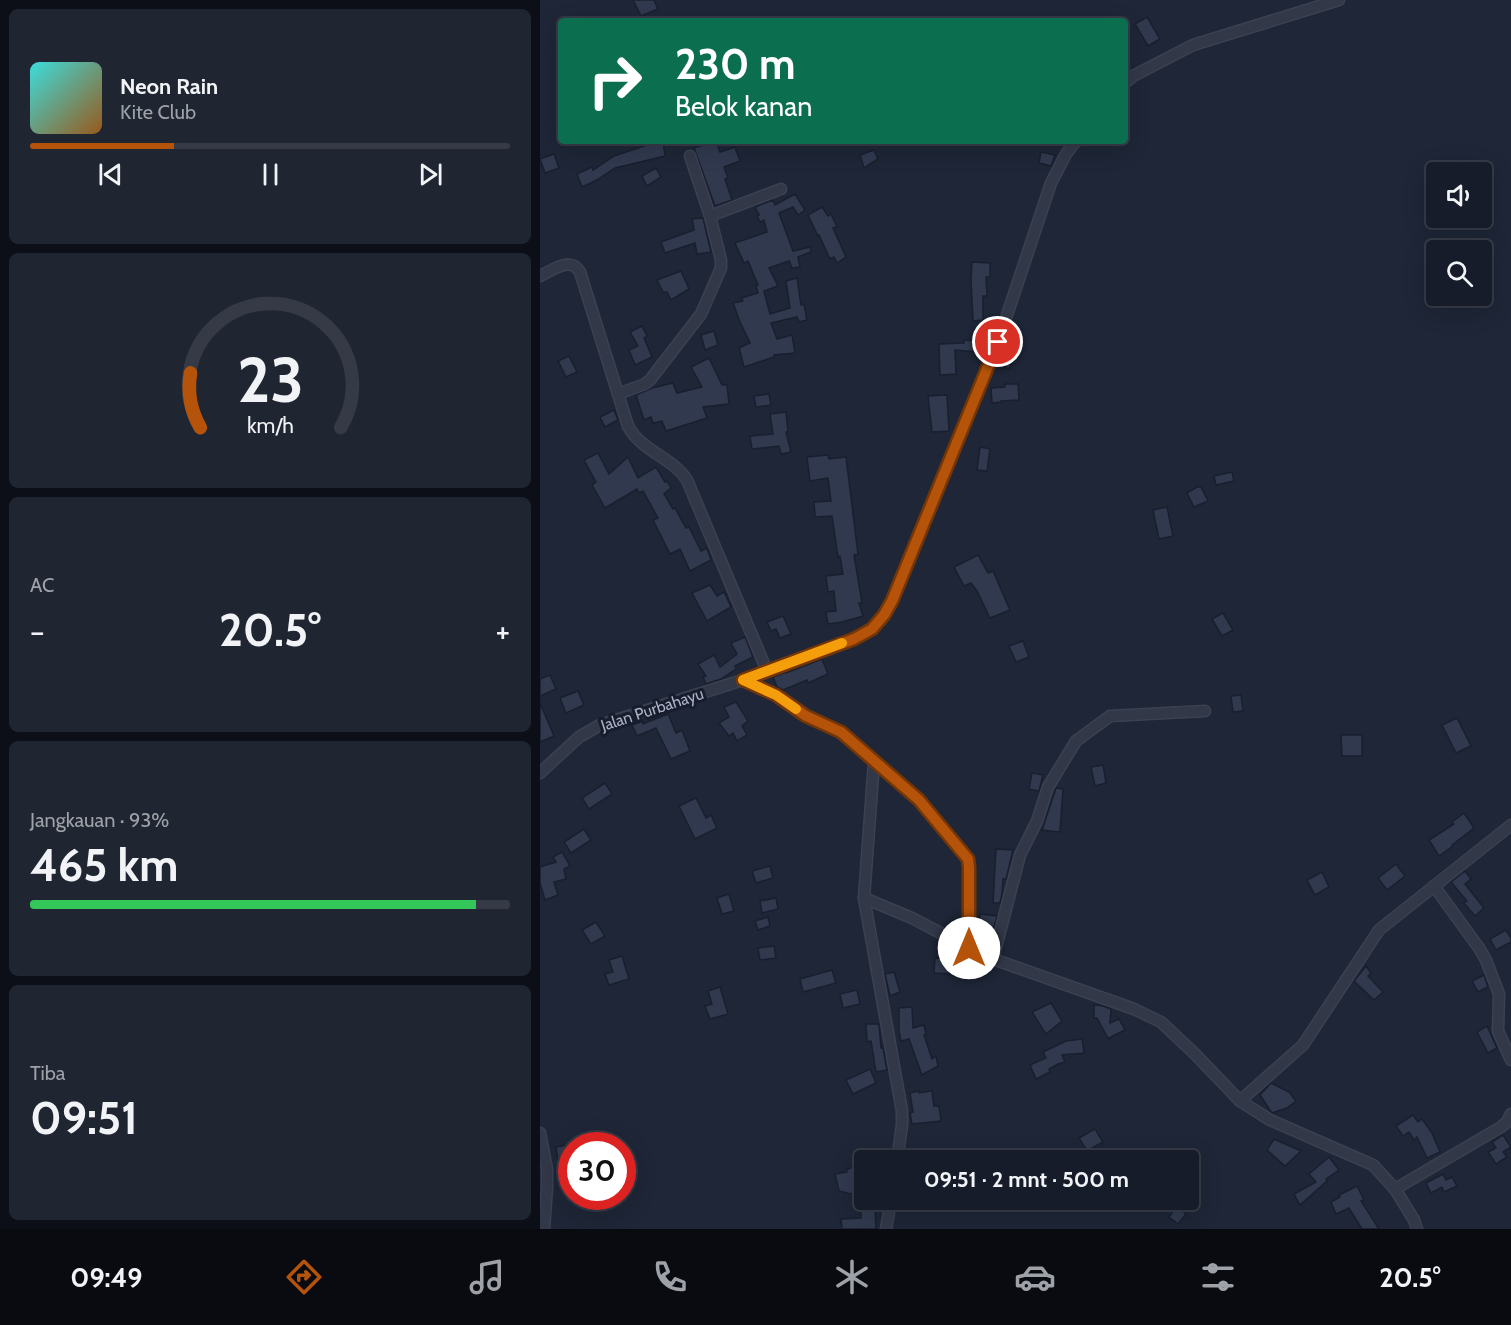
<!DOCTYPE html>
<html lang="id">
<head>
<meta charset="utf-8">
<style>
	body { margin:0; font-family:Cabin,sans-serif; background:#1f2531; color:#f1f3f6; height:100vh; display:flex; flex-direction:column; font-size:22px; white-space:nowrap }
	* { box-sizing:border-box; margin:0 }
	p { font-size:20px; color:#9ea1a8 }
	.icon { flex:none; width:33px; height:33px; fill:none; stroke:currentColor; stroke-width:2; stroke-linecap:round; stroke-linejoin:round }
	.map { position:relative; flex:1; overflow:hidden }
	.drawer { display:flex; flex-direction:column; gap:9px; padding:9px; background:#0c0f17; width:540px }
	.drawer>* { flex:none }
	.banner { position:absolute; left:18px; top:18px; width:570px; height:126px; border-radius:6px; box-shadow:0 6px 24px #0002,0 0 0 2px #353a46; background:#0b6e4f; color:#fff; overflow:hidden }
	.tools { position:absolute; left:886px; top:162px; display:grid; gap:12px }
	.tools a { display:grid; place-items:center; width:66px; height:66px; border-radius:6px; background:#161c29; box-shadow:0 6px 24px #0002,0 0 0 2px #353a46; font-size:30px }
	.speed { position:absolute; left:18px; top:1132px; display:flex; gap:12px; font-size:30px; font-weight:700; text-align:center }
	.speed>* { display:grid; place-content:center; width:78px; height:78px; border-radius:50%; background:#161c29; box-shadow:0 6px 24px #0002,0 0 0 2px #353a46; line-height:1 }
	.speed .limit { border:9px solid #d22; background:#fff; color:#111 }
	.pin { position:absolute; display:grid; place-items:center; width:51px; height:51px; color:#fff; margin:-26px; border:3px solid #fff; border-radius:50%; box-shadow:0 2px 6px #0007 }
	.me { position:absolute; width:66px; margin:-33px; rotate:0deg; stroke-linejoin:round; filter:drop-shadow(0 0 4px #0008) }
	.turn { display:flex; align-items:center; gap:21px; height:126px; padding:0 18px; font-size:27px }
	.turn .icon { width:78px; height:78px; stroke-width:2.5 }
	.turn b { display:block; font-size:42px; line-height:51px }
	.big { font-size:45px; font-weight:700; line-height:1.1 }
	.drawer .tile { flex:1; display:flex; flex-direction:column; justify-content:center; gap:9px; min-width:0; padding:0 21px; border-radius:9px; background:#1f2531 }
	.drawer .dial { align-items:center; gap:0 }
	.dial svg { height:156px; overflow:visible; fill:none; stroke:#353a46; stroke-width:7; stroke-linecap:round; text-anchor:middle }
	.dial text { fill:#f1f3f6; stroke:none }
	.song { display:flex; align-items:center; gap:18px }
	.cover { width:72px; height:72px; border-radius:9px; background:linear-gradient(135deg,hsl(180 70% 55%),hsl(30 70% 35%)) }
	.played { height:6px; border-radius:3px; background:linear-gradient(90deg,#b45309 30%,#353a46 30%) }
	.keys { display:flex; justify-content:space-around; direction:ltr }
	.heat { display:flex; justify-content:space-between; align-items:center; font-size:33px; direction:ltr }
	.charge { height:9px; border-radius:4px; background:linear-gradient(90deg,#34c759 93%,#353a46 0) }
	.trip { position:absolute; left:314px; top:1150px; width:345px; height:60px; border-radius:6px; background:#161c29; box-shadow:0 6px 24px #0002,0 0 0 2px #353a46; font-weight:700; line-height:60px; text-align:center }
	.tabs { display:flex; height:96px; justify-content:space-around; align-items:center; background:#090b10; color:#9ea1a8 }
	.tabs .icon { width:42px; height:42px }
	.tabs .selected { color:#b45309 }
	.tabs b { font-size:27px; color:#f1f3f6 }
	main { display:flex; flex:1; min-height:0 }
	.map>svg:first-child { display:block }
</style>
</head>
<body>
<main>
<section class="drawer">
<div class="tile">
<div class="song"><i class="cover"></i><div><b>Neon Rain</b><p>Kite Club</p></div></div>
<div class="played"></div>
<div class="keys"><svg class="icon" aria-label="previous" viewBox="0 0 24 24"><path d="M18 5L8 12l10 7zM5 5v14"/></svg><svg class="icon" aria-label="pause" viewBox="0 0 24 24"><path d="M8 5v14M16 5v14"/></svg><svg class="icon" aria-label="next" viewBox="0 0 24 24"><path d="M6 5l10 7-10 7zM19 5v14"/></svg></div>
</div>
<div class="tile dial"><svg viewBox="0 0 100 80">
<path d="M14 69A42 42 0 1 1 86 69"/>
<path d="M14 69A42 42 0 0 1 9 41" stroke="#b45309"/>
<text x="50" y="56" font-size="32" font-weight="700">23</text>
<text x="50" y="72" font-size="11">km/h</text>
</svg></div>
<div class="tile"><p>AC</p>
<div class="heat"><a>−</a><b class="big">20.5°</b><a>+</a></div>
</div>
<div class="tile"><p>Jangkauan · 93%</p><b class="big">465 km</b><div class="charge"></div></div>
<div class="tile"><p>Tiba</p><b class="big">09:51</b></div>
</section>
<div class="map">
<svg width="971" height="1229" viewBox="0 0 971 1229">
	<rect width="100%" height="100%" fill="#1e2637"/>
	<g fill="#30394e" stroke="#191f2e" stroke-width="1.5">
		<polygon points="93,0 114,0 118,9 101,16"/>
		<polygon points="607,17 620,39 608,46 595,24"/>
		<polygon points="119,141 123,141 125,156 75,168 57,180 42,187 37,174 52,167 53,170 74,156"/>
		<polygon points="176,141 180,152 195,147 200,161 184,167 188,178 185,179 192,200 175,206 154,148"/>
		<polygon points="334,150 338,159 324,168 320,155"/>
		<polygon points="501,152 515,155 511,166 499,163"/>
		<polygon points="14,154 19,168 5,173 0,159"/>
		<polygon points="116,168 121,177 107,186 102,176"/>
		<polygon points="255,194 265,210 258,215 253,207 239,213 253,251 270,247 271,252 258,257 260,267 252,268 249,261 229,268 238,286 224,291 230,314 250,308 246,281 257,278 261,305 264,304 267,320 259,322 257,317 231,323 237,339 252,335 255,353 234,355 234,357 204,367 199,348 210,343 200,322 193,303 203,301 201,298 218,293 216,286 218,285 208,261 204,263 195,243 227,232 224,220 220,222 217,216 220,214 219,215 215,207 233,200 235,205"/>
		<polygon points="282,207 288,216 291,214 297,227 293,228 306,257 297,263 294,257 290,259 279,235 278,236 268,215"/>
		<polygon points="163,218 171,252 157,254 155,243 125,253 121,242 154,230 152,219"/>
		<polygon points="432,262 450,263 450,277 446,277 447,296 443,296 443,320 433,321 431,280"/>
		<polygon points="141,271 149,289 131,300 127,292 123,292 117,280"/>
		<polygon points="102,326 107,336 104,338 112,357 95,365 89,350 98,346 90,332"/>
		<polygon points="174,331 178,345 165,350 161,335"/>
		<polygon points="424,340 439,341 439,352 415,350 416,374 400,375 399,344 424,343"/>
		<polygon points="465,344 478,349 469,369 457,363"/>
		<polygon points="29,356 37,372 26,377 18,361"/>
		<polygon points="169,358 182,385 187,385 189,404 163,407 167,418 126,431 122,421 113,423 111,417 104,420 96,395 112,388 133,383 137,393 162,387 151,367"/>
		<polygon points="465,384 478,384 479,400 461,401 461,402 452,403 451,388 465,387"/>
		<polygon points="229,394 231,405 216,407 214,396"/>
		<polygon points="407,395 409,431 392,432 388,396"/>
		<polygon points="74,410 78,420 65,427 60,417"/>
		<polygon points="246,412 248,432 246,432 251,452 241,454 239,446 212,449 210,436 233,434 230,414"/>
		<polygon points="440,447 450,449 447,471 437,470"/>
		<polygon points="58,453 69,474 88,457 98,478 116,467 125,482 127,481 131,488 124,494 133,509 135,508 146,528 149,527 161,551 167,548 171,560 150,571 140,549 130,554 113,520 118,518 103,491 99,493 97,489 65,508 52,485 56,482 44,460"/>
		<polygon points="288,455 289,459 306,457 318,554 314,555 322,603 319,603 323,616 302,622 288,624 286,612 296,611 294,591 288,592 286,576 303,574 300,556 298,557 292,516 275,517 274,502 291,501 288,478 270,481 267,457"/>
		<polygon points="692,472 694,481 676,485 674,476"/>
		<polygon points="657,487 661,487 668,501 654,507 647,493"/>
		<polygon points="627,507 633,536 619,539 613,510"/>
		<polygon points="438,555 448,573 453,571 470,610 450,618 437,591 431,583 424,586 414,567"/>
		<polygon points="170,585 177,596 184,592 191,607 167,621 152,593"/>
		<polygon points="683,613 693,630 682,636 672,619"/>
		<polygon points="243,616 251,634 240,638 236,629 231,631 227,622"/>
		<polygon points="205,637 213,657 195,666 196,669 181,679 166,684 163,677 166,676 158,664 174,655 180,667 197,654 191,643"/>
		<polygon points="483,641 489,657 476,662 469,646"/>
		<polygon points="282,659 288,674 268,683 267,680 243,690 237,687 233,677 246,672 246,673"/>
		<polygon points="10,675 16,689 0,696 0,679"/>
		<polygon points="38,691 44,705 26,713 20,698"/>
		<polygon points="701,695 703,711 693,712 691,696"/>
		<polygon points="196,702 208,721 202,726 207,735 197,741 193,733 189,736 179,723 189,717 184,707"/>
		<polygon points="0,703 14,736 0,742"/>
		<polygon points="128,714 136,733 142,730 150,751 131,759 116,728 97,736 92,725 103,721 103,724"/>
		<polygon points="917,718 931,746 916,753 902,725"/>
		<polygon points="801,735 822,735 822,756 802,756"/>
		<polygon points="563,765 566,783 555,786 551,767"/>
		<polygon points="492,773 503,775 499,791 489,789"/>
		<polygon points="65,783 72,794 49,809 42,798"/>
		<polygon points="516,788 523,789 520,832 502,830"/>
		<polygon points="156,798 166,818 171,815 177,828 155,839 139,806"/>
		<polygon points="924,813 934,828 912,845 913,846 899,856 889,840 914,824 912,822"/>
		<polygon points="44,829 51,840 31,853 24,842"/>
		<polygon points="456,849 473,850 466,879 463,879 462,894 460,903 453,903"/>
		<polygon points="22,852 30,866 24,869 26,879 14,882 18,895 5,900 0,883 0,867 16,862 13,857"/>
		<polygon points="856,864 865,876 847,890 838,878"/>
		<polygon points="230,866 233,878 216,883 212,871"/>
		<polygon points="925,871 931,879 925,884 944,908 935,916 924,903 927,901 911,882"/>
		<polygon points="782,872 789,887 775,895 767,880"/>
		<polygon points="189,894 194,911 182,914 177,898"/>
		<polygon points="236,898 238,909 222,913 220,901"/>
		<polygon points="440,914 457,916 452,934 439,933"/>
		<polygon points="228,917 230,926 218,930 215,921"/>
		<polygon points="56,922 65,936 51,944 42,930"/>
		<polygon points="966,930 971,938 971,942 956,950 950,939"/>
		<polygon points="234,946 236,958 220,960 218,948"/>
		<polygon points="82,956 89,979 69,985 65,974 73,972 69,960"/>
		<polygon points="395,958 413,959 412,974 394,973"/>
		<polygon points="826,966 831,973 828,976 843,992 834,1000 814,981"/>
		<polygon points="292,970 296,983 263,992 260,979"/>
		<polygon points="354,972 360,992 350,996 345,974"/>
		<polygon points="944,975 948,987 938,992 932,981"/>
		<polygon points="180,987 188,1014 170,1019 165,1006 172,1004 168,991"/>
		<polygon points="317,990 320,1004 303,1008 300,994"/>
		<polygon points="511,1003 522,1021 506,1034 492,1012"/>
		<polygon points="554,1005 563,1006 571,1009 570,1023 579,1019 585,1030 569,1038 569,1040 557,1018 554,1018"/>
		<polygon points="372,1007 373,1028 384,1025 386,1035 384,1035 392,1059 396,1056 398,1066 382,1075 369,1039 361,1041 359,1031 359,1008"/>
		<polygon points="326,1024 339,1024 341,1048 343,1048 347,1070 336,1072 331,1041 327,1042"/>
		<polygon points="947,1026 957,1048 948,1053 937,1032"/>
		<polygon points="542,1039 544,1053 522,1055 525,1062 518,1064 509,1069 510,1072 496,1079 490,1065 506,1058 503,1052 526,1041"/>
		<polygon points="330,1069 336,1083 313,1094 306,1080"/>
		<polygon points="731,1083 749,1092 756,1101 747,1108 732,1113 720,1095"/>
		<polygon points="379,1091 379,1093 392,1091 394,1106 399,1106 401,1121 372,1124 370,1113 373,1112 370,1093"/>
		<polygon points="873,1115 878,1122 882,1119 892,1133 900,1152 887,1158 877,1137 874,1140 869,1132 863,1136 856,1126"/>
		<polygon points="555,1129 563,1142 547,1151 539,1138"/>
		<polygon points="963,1135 971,1147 963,1152 967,1157 956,1164 948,1152 956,1148 952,1142"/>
		<polygon points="734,1139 761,1151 745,1166 727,1150"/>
		<polygon points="32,1144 32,1158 18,1160 16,1147"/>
		<polygon points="789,1157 799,1170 786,1179 787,1181 760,1205 754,1194 776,1182 769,1174"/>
		<polygon points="320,1164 323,1180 315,1182 321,1188 311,1194 299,1191 295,1174 307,1172 306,1170"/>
		<polygon points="903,1174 906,1180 912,1177 917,1186 904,1192 902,1187 891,1193 886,1183"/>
		<polygon points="817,1186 824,1200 821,1201 839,1229 822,1229 809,1208 796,1214 791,1202 800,1197 799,1195"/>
		<polygon points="637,1206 646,1214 638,1224 629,1217"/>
		<polygon points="335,1208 336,1229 302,1229 301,1219 321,1218 321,1209"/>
	</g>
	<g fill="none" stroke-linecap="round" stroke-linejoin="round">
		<g stroke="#3b4151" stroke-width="13">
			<g id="minor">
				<polyline points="585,83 593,76 653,45 799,0"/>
				<polyline points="170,216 241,189"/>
				<path d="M0,276C13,270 30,256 40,272L88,426C101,451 132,457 147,480L227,671"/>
				<polyline points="78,394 105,384 110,380 161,314 181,268 181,260 170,216 150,156"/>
				<polyline points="203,680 236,695 266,716 301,732 334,762 324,898 372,918 429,948 453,959 594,1009 621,1022 655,1054 700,1101 730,1120 833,1165 855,1189 874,1220 877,1229"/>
				<polyline points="334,762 379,800 428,859 429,867 429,948"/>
				<polyline points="0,773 39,737 60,725 203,680 314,639 332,629 344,615 352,601 458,342 511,183 526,154 536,141"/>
				<polyline points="894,886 939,948 946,960 959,994 958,1031 971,1060"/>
				<polyline points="324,898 362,1111 362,1125 357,1161"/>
				<polyline points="453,959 480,855 497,821 508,787 536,741 570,716 665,711"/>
				<polyline points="700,1101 763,1045 839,930 971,825"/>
				<polyline points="0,1133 7,1169 7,1187 4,1229"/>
				<polyline points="855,1189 961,1127 967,1122 971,1114"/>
				<polyline points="346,1229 351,1200"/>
			</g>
		</g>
		<use href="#minor" stroke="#323848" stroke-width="10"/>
	</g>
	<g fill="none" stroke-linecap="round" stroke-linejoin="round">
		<g stroke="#753606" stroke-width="15">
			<polyline id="route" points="429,948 429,867 428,859 379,800 301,732 266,716 236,695 203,680 314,639 332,629 344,615 352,601 458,342"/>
		</g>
		<use href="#route" stroke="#b45309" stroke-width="10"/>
		<polyline stroke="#f59e0b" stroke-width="10" points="256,709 236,695 203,680 302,643"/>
	</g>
	<g text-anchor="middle" stroke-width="6" stroke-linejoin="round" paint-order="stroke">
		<g font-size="16" fill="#abb2c5" stroke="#171d2c">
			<text transform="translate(112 709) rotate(-18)" y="6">Jalan Purbahayu</text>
		</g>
	</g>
</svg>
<div class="tools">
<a><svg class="icon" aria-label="sound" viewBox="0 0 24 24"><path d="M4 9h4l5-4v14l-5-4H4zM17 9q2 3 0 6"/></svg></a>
<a><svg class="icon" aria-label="search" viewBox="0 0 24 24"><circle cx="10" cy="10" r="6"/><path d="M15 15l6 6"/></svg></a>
</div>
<div class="speed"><div class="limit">30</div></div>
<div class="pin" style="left:458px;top:342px;background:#d93025"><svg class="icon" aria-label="arrive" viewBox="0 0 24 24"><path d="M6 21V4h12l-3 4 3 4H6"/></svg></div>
<svg class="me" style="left:429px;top:948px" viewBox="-20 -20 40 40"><circle r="19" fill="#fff"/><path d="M0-13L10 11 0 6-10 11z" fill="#b45309"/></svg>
<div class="trip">09:51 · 2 mnt · 500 m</div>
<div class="banner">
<div class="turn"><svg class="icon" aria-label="right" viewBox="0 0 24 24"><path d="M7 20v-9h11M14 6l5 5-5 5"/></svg><div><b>230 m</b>Belok kanan</div></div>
</div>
</div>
</main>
<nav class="tabs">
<b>09:49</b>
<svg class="icon selected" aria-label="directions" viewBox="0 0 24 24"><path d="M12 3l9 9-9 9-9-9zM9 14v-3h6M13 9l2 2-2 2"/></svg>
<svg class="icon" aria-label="music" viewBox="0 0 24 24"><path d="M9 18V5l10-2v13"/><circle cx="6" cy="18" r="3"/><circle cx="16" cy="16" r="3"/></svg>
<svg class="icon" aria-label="phone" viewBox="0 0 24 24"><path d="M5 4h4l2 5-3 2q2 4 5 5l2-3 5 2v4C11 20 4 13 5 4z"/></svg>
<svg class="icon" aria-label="climate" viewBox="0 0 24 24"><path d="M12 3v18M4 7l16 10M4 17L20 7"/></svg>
<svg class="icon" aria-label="car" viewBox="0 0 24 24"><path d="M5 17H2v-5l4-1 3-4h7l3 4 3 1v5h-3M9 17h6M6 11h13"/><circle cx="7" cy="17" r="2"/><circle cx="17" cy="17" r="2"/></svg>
<svg class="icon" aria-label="filters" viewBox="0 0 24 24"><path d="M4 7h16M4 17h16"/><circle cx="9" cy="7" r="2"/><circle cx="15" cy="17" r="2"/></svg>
<b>20.5°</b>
</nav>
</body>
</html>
